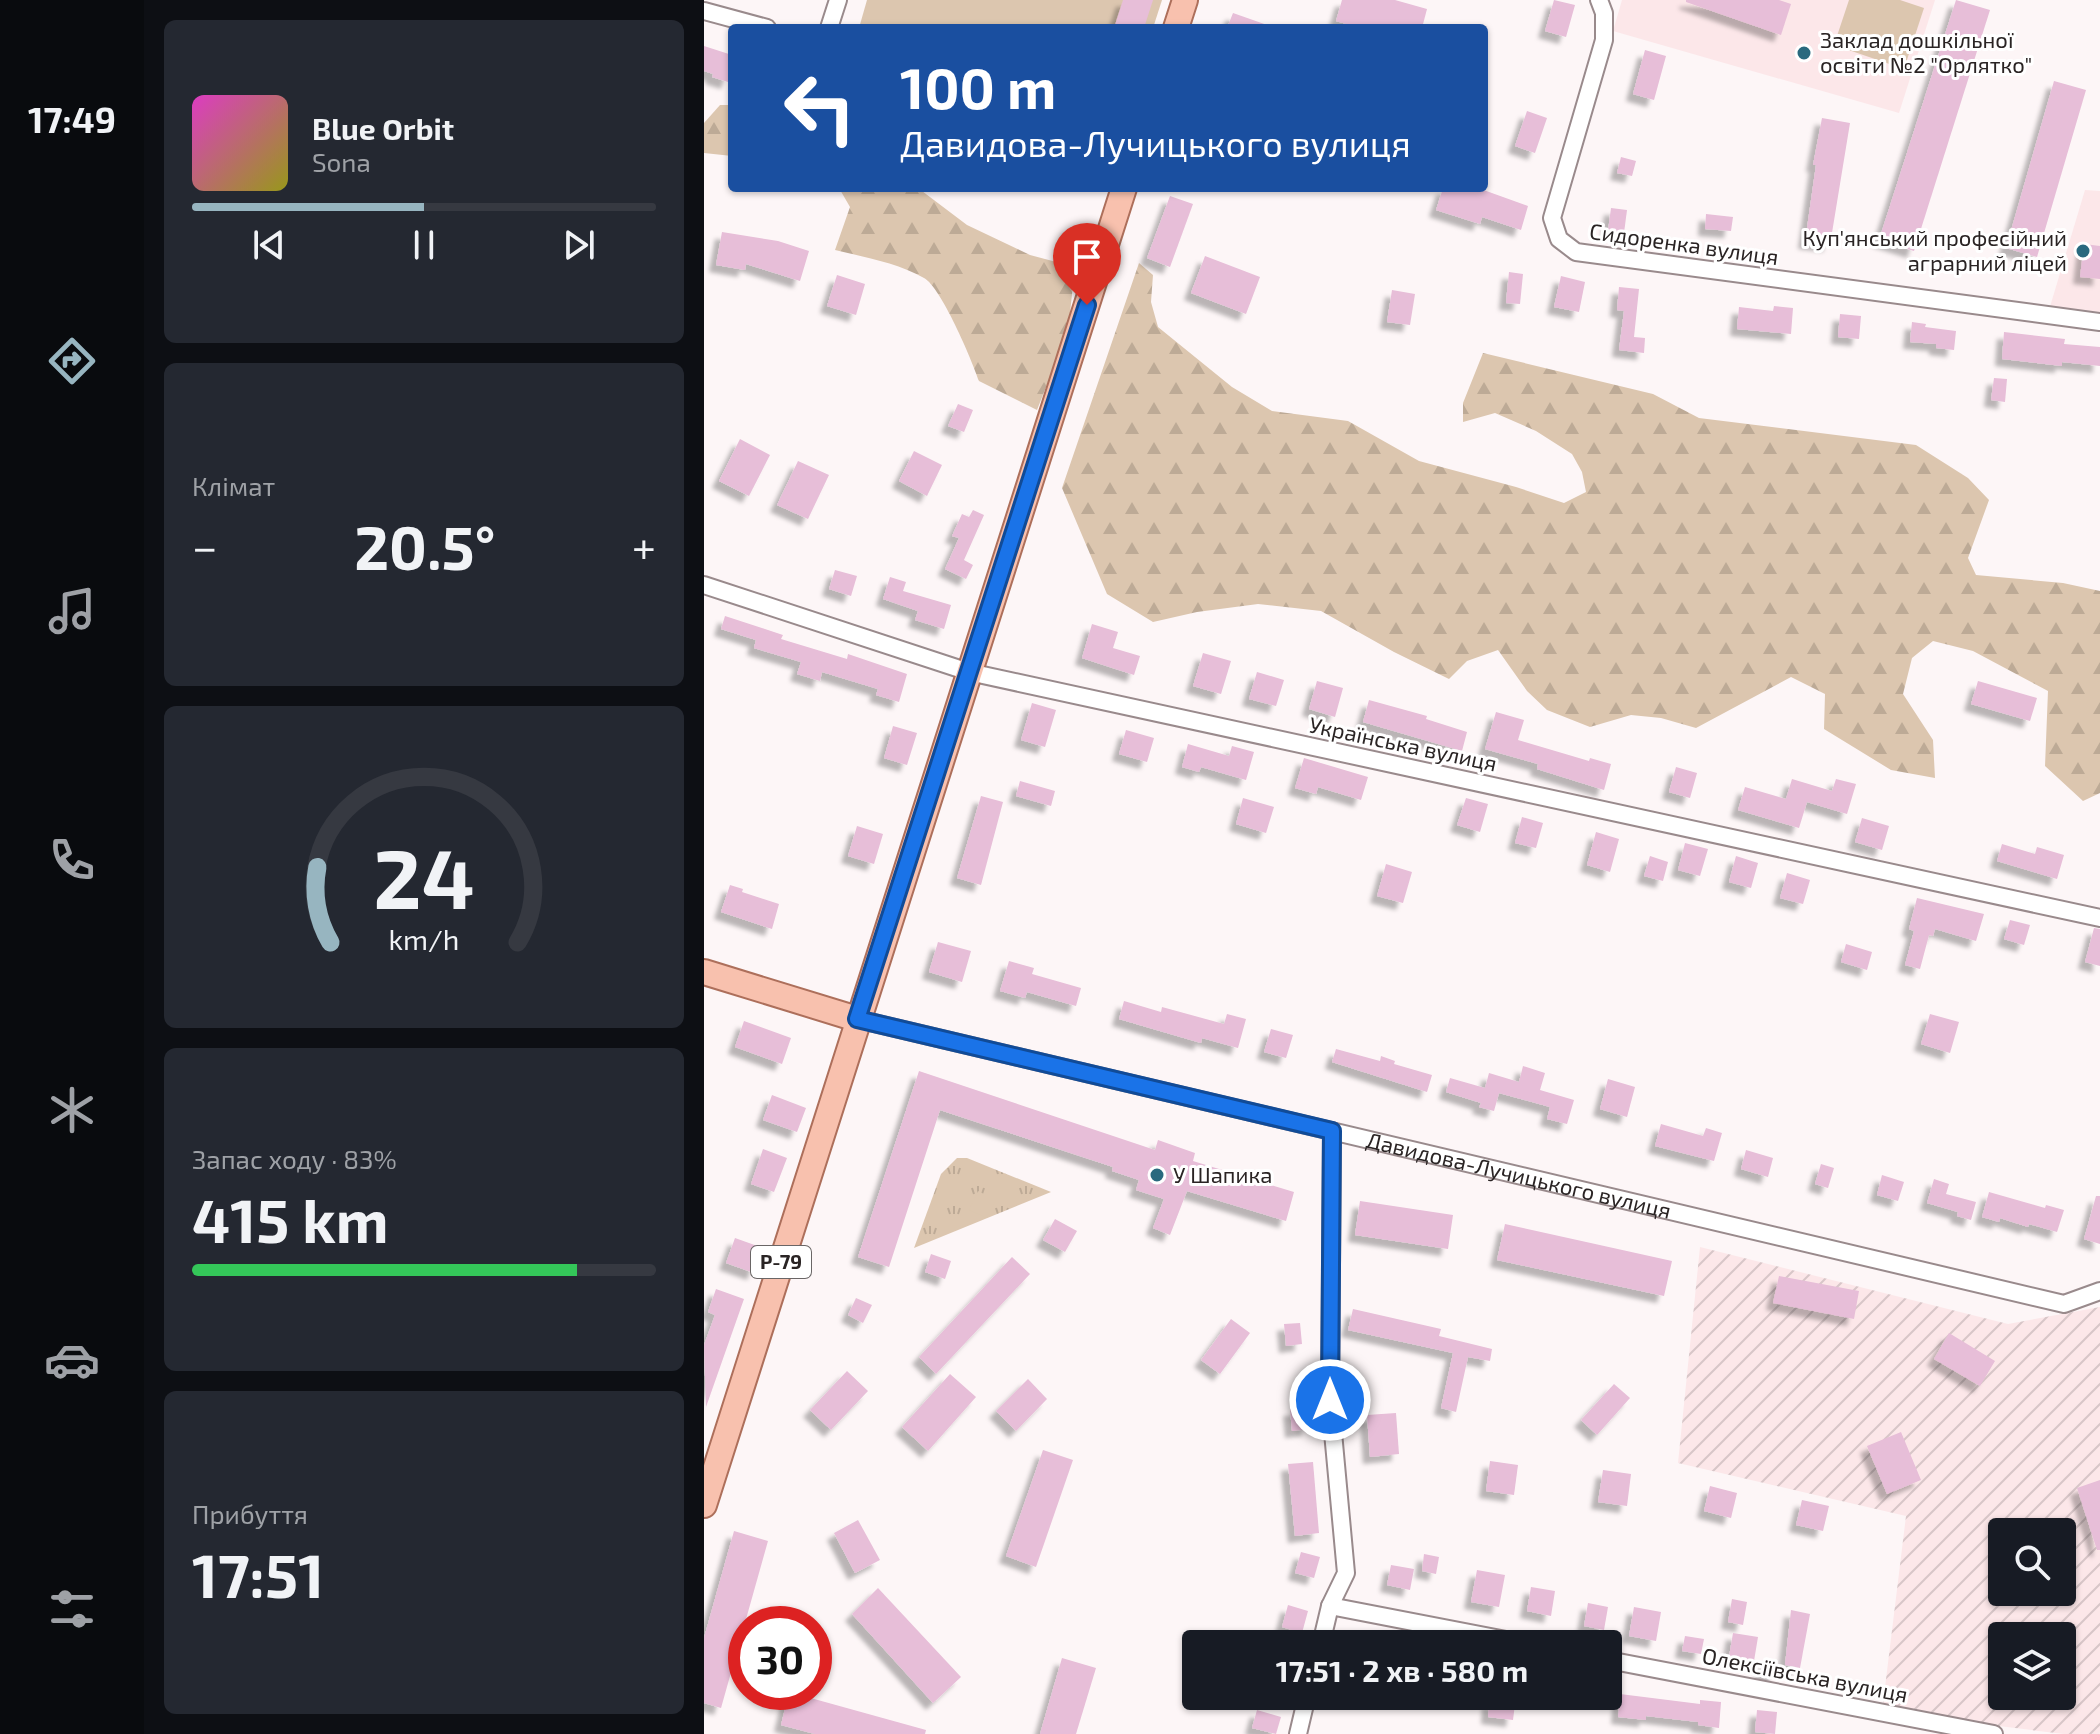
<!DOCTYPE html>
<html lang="uk">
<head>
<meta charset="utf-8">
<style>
	body { margin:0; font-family:"Exo 2",sans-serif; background:#242831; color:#f1f3f6; height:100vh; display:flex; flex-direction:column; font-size:30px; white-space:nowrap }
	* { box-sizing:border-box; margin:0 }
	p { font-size:26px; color:#9ea1a6 }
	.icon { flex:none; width:44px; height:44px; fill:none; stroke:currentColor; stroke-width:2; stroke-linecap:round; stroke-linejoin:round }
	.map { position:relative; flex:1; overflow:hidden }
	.sheet { display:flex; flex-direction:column; gap:20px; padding:20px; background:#0d0f14; width:560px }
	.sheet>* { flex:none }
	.guide { position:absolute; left:24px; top:24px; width:760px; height:168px; border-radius:8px; box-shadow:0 2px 6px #0004; background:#1a4fa0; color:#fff; overflow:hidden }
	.fabs { position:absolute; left:1284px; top:1518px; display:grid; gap:16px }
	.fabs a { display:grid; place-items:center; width:88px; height:88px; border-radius:8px; background:#171b24; box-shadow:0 2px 6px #0004; font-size:40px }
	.speed { position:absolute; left:24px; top:1606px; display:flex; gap:16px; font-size:40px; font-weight:700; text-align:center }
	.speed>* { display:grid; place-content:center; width:104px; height:104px; border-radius:50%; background:#171b24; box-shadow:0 2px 6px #0004; line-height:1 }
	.speed .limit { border:12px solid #d22; background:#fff; color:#111 }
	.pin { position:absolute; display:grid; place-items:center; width:68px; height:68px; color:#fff; margin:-82px -34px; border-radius:50% 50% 50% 0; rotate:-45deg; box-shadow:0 0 8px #0007 }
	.pin .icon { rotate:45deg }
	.me { position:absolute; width:88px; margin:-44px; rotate:0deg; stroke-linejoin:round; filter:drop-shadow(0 0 6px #0008) }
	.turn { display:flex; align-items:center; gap:28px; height:168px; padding:0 40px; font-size:36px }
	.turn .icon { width:104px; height:104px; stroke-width:2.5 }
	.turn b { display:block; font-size:56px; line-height:68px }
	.big { font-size:60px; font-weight:700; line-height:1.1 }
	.sheet .widget { flex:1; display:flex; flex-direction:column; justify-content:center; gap:12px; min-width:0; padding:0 28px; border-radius:12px; background:#242831 }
	.sheet .dial { align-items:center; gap:0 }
	.dial svg { height:208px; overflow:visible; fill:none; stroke:#363941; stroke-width:7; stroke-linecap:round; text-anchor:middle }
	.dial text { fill:#f1f3f6; stroke:none }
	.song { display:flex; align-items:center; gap:24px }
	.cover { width:96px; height:96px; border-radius:12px; background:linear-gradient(135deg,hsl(310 70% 55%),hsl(60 70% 35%)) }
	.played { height:8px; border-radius:4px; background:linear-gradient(90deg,#97b5c0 50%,#363941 50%) }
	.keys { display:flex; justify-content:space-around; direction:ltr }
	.heat { display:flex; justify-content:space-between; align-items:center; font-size:44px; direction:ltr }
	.charge { height:12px; border-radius:6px; background:linear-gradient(90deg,#34c759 83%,#363941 0) }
	.trip { position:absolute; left:478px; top:1630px; width:440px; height:80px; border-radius:8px; background:#171b24; box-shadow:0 2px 6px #0004; font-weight:700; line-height:80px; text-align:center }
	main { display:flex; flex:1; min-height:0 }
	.menu { display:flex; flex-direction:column; width:144px; justify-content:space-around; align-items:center; background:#090b0e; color:#9ea1a6 }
	.menu .icon { width:56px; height:56px }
	.menu .on { color:#97b5c0 }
	.menu b { font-size:36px; color:#f1f3f6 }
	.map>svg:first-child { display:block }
</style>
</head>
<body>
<main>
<nav class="menu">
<b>17:49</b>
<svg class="icon on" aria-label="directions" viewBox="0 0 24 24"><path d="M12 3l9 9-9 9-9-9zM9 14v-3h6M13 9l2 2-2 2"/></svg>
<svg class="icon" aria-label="music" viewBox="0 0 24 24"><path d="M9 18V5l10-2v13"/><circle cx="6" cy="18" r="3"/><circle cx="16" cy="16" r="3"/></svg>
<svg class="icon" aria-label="phone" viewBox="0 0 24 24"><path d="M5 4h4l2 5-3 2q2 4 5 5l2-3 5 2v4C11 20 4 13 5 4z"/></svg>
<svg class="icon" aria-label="climate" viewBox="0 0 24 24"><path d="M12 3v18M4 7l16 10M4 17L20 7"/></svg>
<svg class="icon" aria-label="car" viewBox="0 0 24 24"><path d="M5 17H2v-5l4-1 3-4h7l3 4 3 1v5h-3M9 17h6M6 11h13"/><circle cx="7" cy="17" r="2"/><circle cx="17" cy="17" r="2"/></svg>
<svg class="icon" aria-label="filters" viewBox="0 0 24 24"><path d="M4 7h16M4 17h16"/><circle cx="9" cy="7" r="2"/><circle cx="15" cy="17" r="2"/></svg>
</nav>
<section class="sheet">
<div class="widget">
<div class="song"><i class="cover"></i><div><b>Blue Orbit</b><p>Sona</p></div></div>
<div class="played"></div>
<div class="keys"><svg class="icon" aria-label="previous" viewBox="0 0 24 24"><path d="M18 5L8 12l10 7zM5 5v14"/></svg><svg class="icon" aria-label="pause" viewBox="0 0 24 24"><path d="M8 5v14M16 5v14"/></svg><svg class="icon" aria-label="next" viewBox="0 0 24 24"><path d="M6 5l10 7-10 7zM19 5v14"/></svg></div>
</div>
<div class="widget"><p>Клімат</p>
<div class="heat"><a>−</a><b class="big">20.5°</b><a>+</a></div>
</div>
<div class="widget dial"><svg viewBox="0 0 100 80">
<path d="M14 69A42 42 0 1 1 86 69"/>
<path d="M14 69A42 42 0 0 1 9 40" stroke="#97b5c0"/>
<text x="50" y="56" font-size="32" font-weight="700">24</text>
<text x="50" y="72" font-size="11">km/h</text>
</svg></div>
<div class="widget"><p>Запас ходу · 83%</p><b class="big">415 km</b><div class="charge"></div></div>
<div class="widget"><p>Прибуття</p><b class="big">17:51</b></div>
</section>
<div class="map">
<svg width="1396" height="1734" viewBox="0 0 1396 1734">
	<defs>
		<pattern id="industrial-furrows" width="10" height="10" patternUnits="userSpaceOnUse" patternTransform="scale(2)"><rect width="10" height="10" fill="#fce7e9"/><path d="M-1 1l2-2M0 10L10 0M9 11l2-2" fill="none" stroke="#d8c6c8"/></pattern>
		<pattern id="grass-tufts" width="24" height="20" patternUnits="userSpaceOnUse" patternTransform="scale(2)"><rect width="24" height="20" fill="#dcc6af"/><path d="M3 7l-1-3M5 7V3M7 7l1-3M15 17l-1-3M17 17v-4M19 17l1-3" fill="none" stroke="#bdaa96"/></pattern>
		<pattern id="forest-firs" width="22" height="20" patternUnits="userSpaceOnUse" patternTransform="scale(2)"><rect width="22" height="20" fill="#dcc6af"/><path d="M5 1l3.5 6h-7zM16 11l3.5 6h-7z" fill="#bdaa96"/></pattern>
		<filter id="shadow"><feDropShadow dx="-7" dy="7" stdDeviation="2" flood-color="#0004"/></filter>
	</defs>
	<rect width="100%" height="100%" fill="#fdf6f7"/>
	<g fill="#fce7e9">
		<polygon points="918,0 1231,0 1195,113 909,31"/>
		<polygon points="1381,190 1396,191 1396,315 1345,310"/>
	</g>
	<path fill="url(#industrial-furrows)" fill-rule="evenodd" d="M996,1247L1304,1324L1396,1307V1734H1360L1178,1712L1202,1516L974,1463ZM1298,1532H1358V1592H1298ZM1298,1636H1358V1696H1298Z"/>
	<polygon fill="url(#grass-tufts)" points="253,1158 263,1158 347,1192 210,1248 237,1174"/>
	<g fill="url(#forest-firs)">
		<polygon points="16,105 28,105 28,156 0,153 0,123"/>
		<path d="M135,188H214L263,225L326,255L371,267L364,331L333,410L275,381C268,360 237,287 220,278C194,263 160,257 131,250L146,207Z"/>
		<polygon points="435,263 449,275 447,302 454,327 528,387 568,411 644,421 715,461 812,487 860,503 882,492 878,472 868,454 832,431 791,413 759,422 759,403 779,353 949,394 995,418 1212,445 1264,478 1285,500 1264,558 1272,575 1359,583 1396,591 1396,793 1379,801 1341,766 1344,691 1269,651 1229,641 1208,658 1199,694 1229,740 1231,778 1187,770 1120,729 1121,694 1087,677 992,728 957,718 927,715 886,727 843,710 823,691 794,650 763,661 745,679 690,652 617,611 554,604 493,612 449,622 403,594 358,488"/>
	</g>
	<g fill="#dcc6af">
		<polygon points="163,0 458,0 449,28 155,28"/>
		<polygon points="1145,0 1196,0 1220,8 1200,69 1130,45"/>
		<polygon points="274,1191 292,1200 283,1218 265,1210"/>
	</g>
	<g fill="#e7bed8" filter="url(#shadow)">
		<polygon points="419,0 449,0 440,28 410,28"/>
		<polygon points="638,0 691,0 723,9 718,28 656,28 632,21"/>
		<polygon points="850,0 871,5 862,37 841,31"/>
		<polygon points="982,0 1075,0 1087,4 1077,35 982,2"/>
		<polygon points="1252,0 1286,10 1210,251 1175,240"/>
		<polygon points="529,13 566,26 565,28 523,28"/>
		<polygon points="0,46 28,55 28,70 24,82 8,77 9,74 0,71"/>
		<polygon points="941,50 962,56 950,100 929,94"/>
		<polygon points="1350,81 1382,90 1333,257 1302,248"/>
		<polygon points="823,111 843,118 831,153 811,146"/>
		<polygon points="1118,118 1146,123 1126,245 1101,242 1112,165 1109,165"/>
		<polygon points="917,157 932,161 928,176 913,173"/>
		<polygon points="739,188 774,188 824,206 817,230 778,217 776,224 732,210"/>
		<polygon points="466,196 489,204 466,267 443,258"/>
		<polygon points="907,208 923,210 920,233 904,231"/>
		<polygon points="1002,214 1029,217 1027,231 1001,229"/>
		<polygon points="366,227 384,233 380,247 362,242"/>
		<polygon points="18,232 74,241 105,251 96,281 42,264 41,270 12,265"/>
		<polygon points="1380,244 1396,246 1396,279 1376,277"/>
		<polygon points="501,256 556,277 542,314 487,293"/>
		<polygon points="805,272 819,274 816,304 802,303"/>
		<polygon points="133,275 161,284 152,315 123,306"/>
		<polygon points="857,276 881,282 875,312 850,307"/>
		<polygon points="915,287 935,289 930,337 941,338 940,353 915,350 920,311 913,310"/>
		<polygon points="688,290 711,294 706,325 683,322"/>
		<polygon points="1070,306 1089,308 1087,334 1033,329 1035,307 1069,311"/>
		<polygon points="1136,314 1157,316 1155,339 1134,337"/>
		<polygon points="1208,322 1222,324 1221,327 1252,331 1250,350 1232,348 1232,344 1206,342"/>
		<polygon points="1300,332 1361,339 1360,344 1396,347 1396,366 1358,362 1358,366 1298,359"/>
		<polygon points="1290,378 1303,379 1301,402 1287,400"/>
		<polygon points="254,404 269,410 260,432 244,426"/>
		<polygon points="36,439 66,455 45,496 15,481"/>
		<polygon points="210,451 238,465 223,496 195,481"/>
		<polygon points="94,461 125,475 104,519 73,505"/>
		<polygon points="269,510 280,515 260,560 269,565 262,579 241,569 255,538 248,536 258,514 265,517"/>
		<polygon points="131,570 153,576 147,596 125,589"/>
		<polygon points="186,577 202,582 199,591 247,605 240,629 211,620 214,611 179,599"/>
		<polygon points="21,616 79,635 77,639 143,659 144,654 203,674 195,702 172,695 174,689 118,672 116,681 93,674 97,662 50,648 52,640 17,629"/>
		<polygon points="388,624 414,632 409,648 436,656 430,675 378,658"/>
		<polygon points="499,653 527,661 517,694 489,686"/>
		<polygon points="553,672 580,680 572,706 545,699"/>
		<polygon points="613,681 639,688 631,717 605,709"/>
		<polygon points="1274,681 1333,698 1326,721 1267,704"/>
		<polygon points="665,700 723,716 722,719 763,732 758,751 659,722"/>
		<polygon points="328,703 352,710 341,747 317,740"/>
		<polygon points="792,712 820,720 814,740 885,761 886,758 907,764 900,790 833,769 834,764 781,749"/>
		<polygon points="189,726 213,733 203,765 180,758"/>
		<polygon points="422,730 450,738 443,762 415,754"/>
		<polygon points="484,744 525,756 528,746 550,752 542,780 497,767 495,772 478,767"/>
		<polygon points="600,758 664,777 657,800 614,787 612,794 591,788"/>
		<polygon points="972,767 993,773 986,798 965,792"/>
		<polygon points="1088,779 1128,791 1132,779 1152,784 1143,814 1103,802 1095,828 1034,810 1041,787 1082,799"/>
		<polygon points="316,781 351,791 347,806 312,796"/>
		<polygon points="277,796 299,802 277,885 253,878"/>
		<polygon points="539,798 570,807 562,833 532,824"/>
		<polygon points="762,798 784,804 776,832 753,825"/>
		<polygon points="818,817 839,823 832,848 811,843"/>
		<polygon points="1158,818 1185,826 1178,850 1151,842"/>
		<polygon points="153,826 179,834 170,864 144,856"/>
		<polygon points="892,832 915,839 906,872 883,865"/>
		<polygon points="981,843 1004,849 996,876 974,870"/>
		<polygon points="1298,844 1331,854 1333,847 1360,855 1353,879 1293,861"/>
		<polygon points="946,856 964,862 959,881 940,876"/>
		<polygon points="1032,856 1054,863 1047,888 1025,882"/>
		<polygon points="682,864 708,872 699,903 673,896"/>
		<polygon points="1083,873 1106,880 1099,904 1076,898"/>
		<polygon points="26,885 39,889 38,892 75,904 68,929 17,912"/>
		<polygon points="1213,898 1280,914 1272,941 1231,929 1229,936 1225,935 1216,969 1201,965 1210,931 1205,929"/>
		<polygon points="1306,920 1326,925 1320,945 1300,939"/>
		<polygon points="1390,928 1396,929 1396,966 1381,962"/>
		<polygon points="234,942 267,951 258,982 225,972"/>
		<polygon points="1142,944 1168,952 1163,970 1137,962"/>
		<polygon points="305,961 330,968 328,974 377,988 372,1006 323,992 321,998 296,991"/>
		<polygon points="420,1001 457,1012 458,1007 520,1024 523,1014 542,1019 534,1048 498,1038 497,1043 415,1019"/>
		<polygon points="1226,1014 1255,1022 1246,1053 1217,1044"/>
		<polygon points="40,1021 87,1038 78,1064 31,1047"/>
		<polygon points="567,1029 589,1035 582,1058 560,1052"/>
		<polygon points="632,1049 676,1061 677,1056 691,1061 690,1064 728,1075 723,1092 628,1062"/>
		<polygon points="819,1066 841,1073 836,1090 870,1100 863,1124 843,1119 846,1107 795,1093 790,1111 775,1107 777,1103 742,1092 746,1078 781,1088 785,1073 815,1082"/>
		<polygon points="215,1071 451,1150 454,1140 491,1153 489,1161 590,1192 582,1221 483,1191 466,1235 449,1228 460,1199 432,1190 435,1180 408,1171 409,1167 236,1110 185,1267 154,1257"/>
		<polygon points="904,1079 931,1087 923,1117 896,1109"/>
		<polygon points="68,1095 102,1108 93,1132 59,1120"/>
		<polygon points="957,1124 999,1136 1002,1128 1018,1133 1010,1161 951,1146"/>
		<polygon points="59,1149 83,1158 70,1192 47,1184"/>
		<polygon points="1042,1150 1069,1158 1064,1177 1037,1169"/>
		<polygon points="1117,1164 1130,1168 1124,1188 1111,1184"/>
		<polygon points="1178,1175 1200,1182 1194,1201 1173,1195"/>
		<polygon points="1230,1179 1245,1184 1242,1194 1272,1202 1267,1220 1253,1216 1254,1212 1223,1203"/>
		<polygon points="1285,1192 1341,1208 1342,1205 1360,1210 1353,1232 1325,1224 1324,1227 1296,1218 1295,1222 1278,1217"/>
		<polygon points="1392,1196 1396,1196 1396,1244 1380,1239"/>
		<polygon points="656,1201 749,1215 744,1249 651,1235"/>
		<polygon points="351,1219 373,1231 361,1252 339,1240"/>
		<polygon points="801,1224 968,1261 960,1296 793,1260"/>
		<polygon points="31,1238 59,1248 50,1273 22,1263"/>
		<polygon points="227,1254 247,1261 241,1279 221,1272"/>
		<polygon points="308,1257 326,1274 232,1374 215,1357"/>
		<polygon points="1075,1276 1155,1291 1150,1319 1069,1303"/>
		<polygon points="12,1289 40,1299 2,1407 0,1345 11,1315 4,1312"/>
		<polygon points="152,1298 168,1305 159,1323 144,1315"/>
		<polygon points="649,1309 737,1329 735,1336 788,1349 786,1361 764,1357 752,1412 737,1408 749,1353 644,1330"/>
		<polygon points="527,1319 546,1333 516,1374 497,1360"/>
		<polygon points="596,1323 598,1344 582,1346 580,1324"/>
		<polygon points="1245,1333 1291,1361 1276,1386 1230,1359"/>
		<polygon points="143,1371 164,1391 127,1430 106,1410"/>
		<polygon points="246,1374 272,1397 224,1451 198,1427"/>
		<polygon points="324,1379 343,1399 312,1431 292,1411"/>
		<polygon points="910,1384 926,1398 893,1435 877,1420"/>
		<polygon points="603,1408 605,1429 588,1431 586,1409"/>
		<polygon points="692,1413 695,1454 666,1457 663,1415"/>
		<polygon points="1197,1432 1217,1480 1183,1494 1163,1446"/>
		<polygon points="339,1450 369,1460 332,1567 302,1556"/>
		<polygon points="786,1461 814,1465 810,1495 782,1491"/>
		<polygon points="609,1462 615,1533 591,1536 584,1464"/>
		<polygon points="899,1470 927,1474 923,1506 894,1502"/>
		<polygon points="1396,1480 1396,1550 1393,1550 1373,1488"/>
		<polygon points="1006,1486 1033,1493 1027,1518 1000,1511"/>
		<polygon points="1098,1500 1125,1506 1119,1531 1092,1525"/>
		<polygon points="154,1520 176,1560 151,1573 130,1533"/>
		<polygon points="30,1531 64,1541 17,1708 0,1703 0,1638"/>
		<polygon points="597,1552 616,1557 610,1578 591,1573"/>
		<polygon points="720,1554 735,1557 732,1574 718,1571"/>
		<polygon points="687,1565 710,1569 706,1590 683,1585"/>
		<polygon points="773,1570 801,1575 795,1607 767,1602"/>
		<polygon points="827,1587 851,1591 847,1616 823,1611"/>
		<polygon points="174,1588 257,1677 229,1703 148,1614"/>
		<polygon points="1028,1599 1043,1602 1039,1625 1024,1622"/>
		<polygon points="884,1603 904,1607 900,1630 880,1626"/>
		<polygon points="584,1605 604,1611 598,1633 578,1627"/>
		<polygon points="930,1607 957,1612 952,1641 925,1636"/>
		<polygon points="1087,1610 1106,1614 1096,1668 1081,1665"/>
		<polygon points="1029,1633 1054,1637 1050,1661 1025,1657"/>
		<polygon points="981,1636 1000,1639 997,1654 978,1651"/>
		<polygon points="358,1658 392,1668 372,1734 336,1734"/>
		<polygon points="1060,1662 1073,1664 1071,1679 1057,1676"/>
		<polygon points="85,1692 222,1730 221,1734 111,1734 77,1725"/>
		<polygon points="916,1694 996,1704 996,1700 1017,1702 1015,1728 994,1725 994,1722 942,1716 942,1720 914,1717"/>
		<polygon points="785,1701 811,1704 809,1720 784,1717"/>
		<polygon points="553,1710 577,1717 572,1734 548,1728"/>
		<polygon points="1053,1710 1073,1712 1071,1734 1051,1732"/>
	</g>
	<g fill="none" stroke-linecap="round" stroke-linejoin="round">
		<g stroke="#998a8c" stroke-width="20">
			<g id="minor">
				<polyline points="895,0 900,13 900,40 848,218 855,239 872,252 1396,322"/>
				<polyline points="0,11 63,28"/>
				<polyline points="125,28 134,0"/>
				<polyline points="0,585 265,672 1396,918"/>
				<path id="s1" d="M153,1019L1360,1304L1396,1291"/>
				<polyline points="626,1606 822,1644"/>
				<polyline points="617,1644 626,1606 642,1573 626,1400 628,1131"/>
				<polyline points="904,1660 1290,1734"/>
				<polyline points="594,1734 603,1696"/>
			</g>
		</g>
		<g stroke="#ad6f5b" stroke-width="28">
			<g id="primary">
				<polyline points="472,28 481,0"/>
				<polyline points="0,972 153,1019"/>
				<polyline points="0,1505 420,188"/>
			</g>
		</g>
		<use href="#minor" stroke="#fff" stroke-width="16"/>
		<use href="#primary" stroke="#f8c1ae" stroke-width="24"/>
	</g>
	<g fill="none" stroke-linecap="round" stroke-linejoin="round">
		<g stroke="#114b97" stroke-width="20">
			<polyline id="route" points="383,305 153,1019 628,1131 626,1400"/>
		</g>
		<use href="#route" stroke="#1a73e8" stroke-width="14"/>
	</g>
	<g fill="#29697e" stroke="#fff" stroke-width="3">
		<circle cx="1100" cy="53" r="8"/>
		<circle cx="1379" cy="251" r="8"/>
		<circle cx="453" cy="1175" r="8"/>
	</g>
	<g text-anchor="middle" stroke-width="6" stroke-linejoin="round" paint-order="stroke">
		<rect fill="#fff" stroke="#6a6666" stroke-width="2" x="47" y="1246" width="60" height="32" rx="6"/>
		<g font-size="20" font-weight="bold" fill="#2a2424">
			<text x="77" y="1269">Р-79</text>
		</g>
		<g font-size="22" fill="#2a2424" stroke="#fff" text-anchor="start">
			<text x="1116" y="48">Заклад дошкільної<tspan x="1116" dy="25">освіти №2 "Орлятко"</tspan></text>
			<text x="1363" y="246" text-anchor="end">Куп'янський професійний<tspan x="1363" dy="25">аграрний ліцей</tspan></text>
			<text x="469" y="1183">У Шапика</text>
		</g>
		<g font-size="22" fill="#2a2424" stroke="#fff">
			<text transform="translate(980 244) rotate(8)" y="8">Сидоренка вулиця</text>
			<text transform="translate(699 744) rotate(12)" y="8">Українська вулиця</text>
			<text dy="8" stroke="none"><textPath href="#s1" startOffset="680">Давидова-Лучицького вулиця</textPath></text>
			<text transform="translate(1101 1675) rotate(11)" y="8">Олексіївська вулиця</text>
		</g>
	</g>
</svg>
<div class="fabs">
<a><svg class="icon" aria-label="search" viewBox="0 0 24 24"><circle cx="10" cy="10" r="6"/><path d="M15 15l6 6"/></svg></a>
<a><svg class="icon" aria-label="layers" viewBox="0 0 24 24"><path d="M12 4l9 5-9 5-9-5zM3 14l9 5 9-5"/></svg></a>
</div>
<div class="speed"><div class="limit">30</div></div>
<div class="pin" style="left:383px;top:305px;background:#d93025"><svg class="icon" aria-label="arrive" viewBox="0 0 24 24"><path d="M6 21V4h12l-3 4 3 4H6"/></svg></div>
<svg class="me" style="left:626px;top:1400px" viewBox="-20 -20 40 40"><circle r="17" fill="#1a73e8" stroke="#fff" stroke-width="3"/><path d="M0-11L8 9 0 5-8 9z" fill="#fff"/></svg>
<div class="trip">17:51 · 2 хв · 580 m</div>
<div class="guide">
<div class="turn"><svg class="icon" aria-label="left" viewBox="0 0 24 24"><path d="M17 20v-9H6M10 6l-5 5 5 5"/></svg><div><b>100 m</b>Давидова-Лучицького вулиця</div></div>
</div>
</div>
</main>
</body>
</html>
